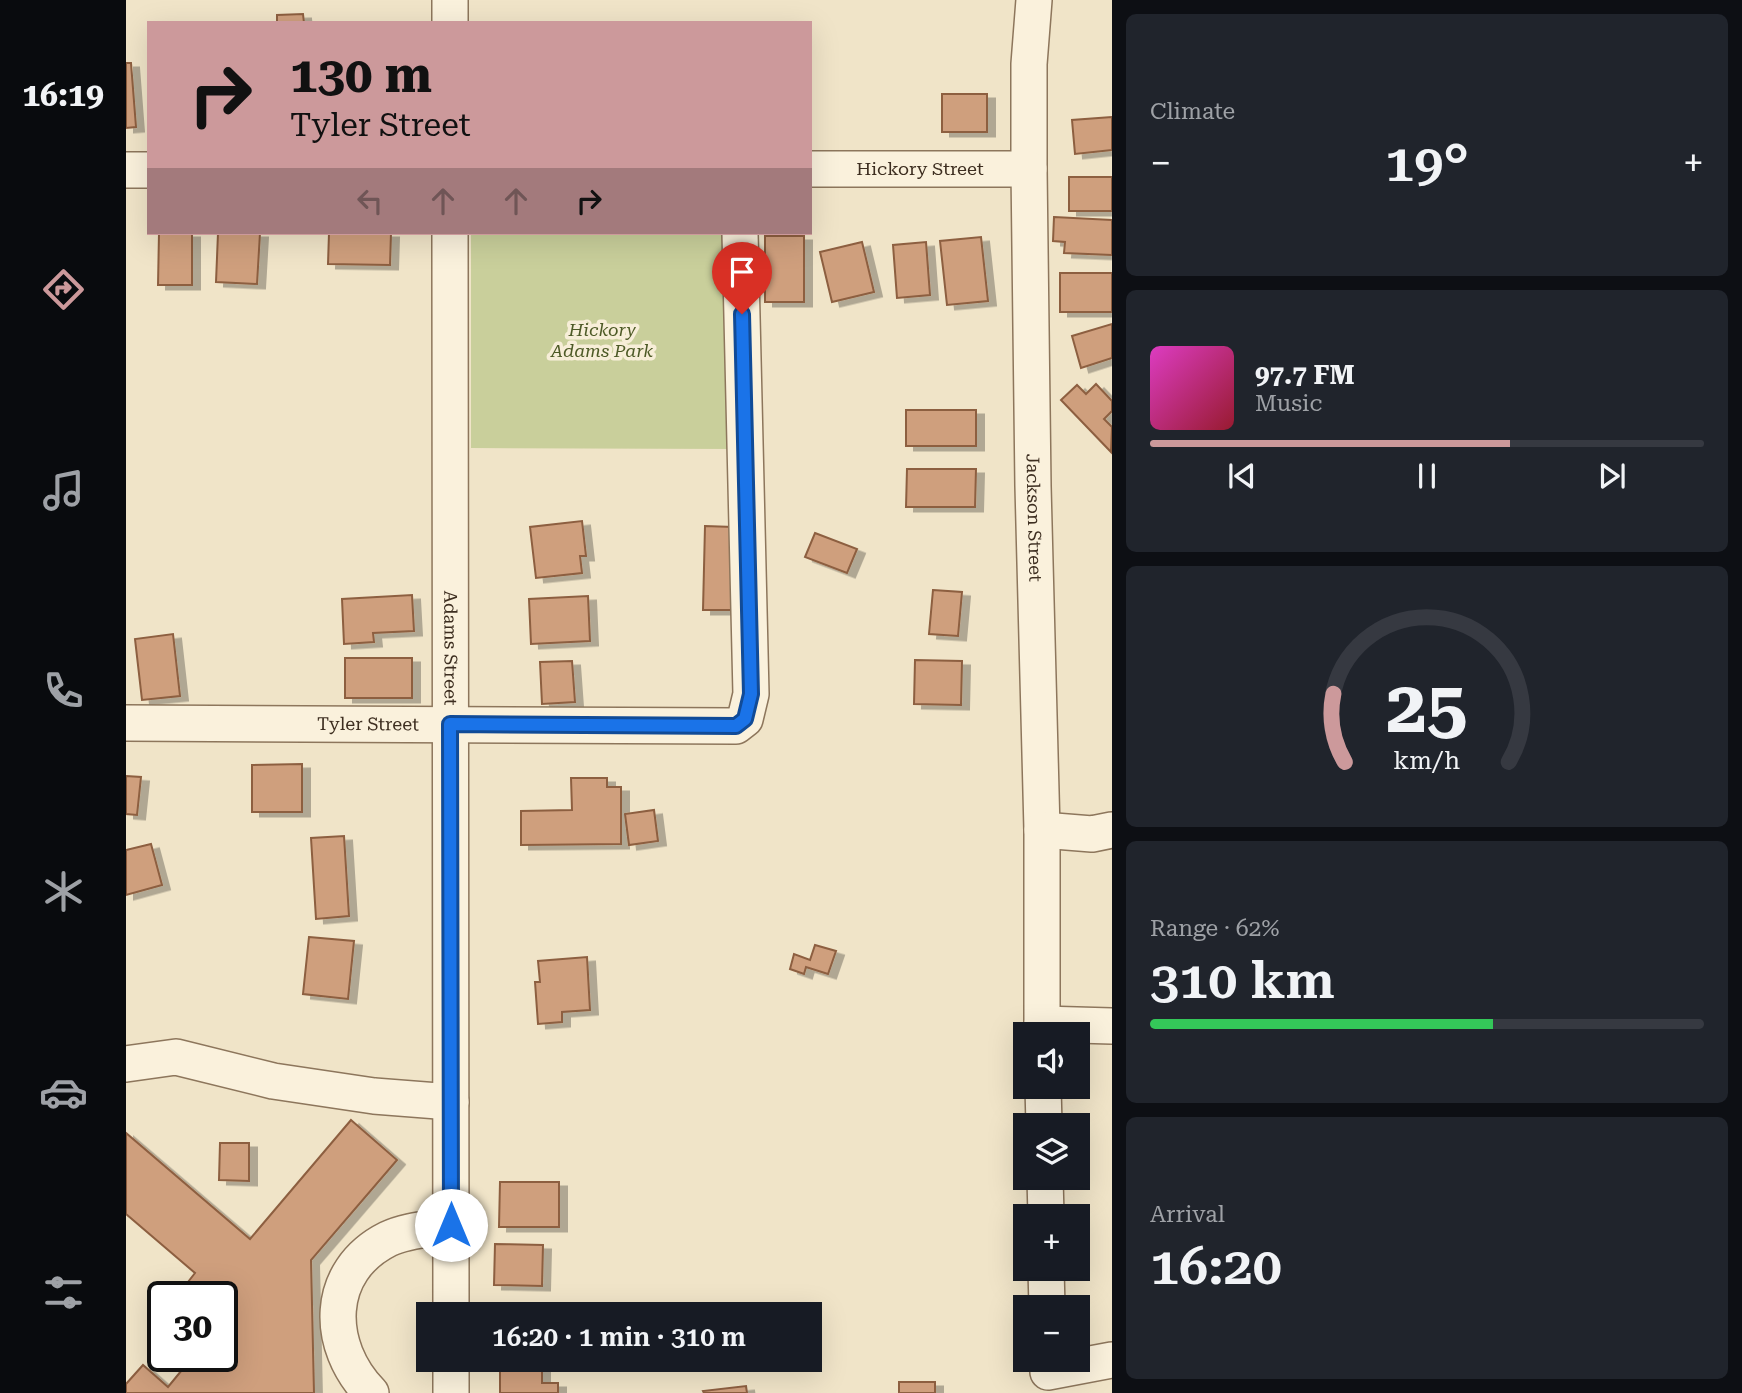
<!DOCTYPE html>
<html lang="en">
<head>
<meta charset="utf-8">
<style>
	body { margin:0; font-family:"Roboto Serif",serif; background:#20242c; color:#f1f3f6; height:100vh; display:flex; flex-direction:column; font-size:26px; white-space:nowrap }
	* { box-sizing:border-box; margin:0 }
	p { font-size:23px; color:#9ea1a6 }
	.icon { flex:none; width:38px; height:38px; fill:none; stroke:currentColor; stroke-width:2; stroke-linecap:round; stroke-linejoin:round }
	.map { position:relative; flex:1; overflow:hidden }
	.details { display:flex; flex-direction:column; gap:14px; padding:14px; background:#0d0f14; width:630px }
	.details>* { flex:none }
	.guide { position:absolute; left:21px; top:21px; width:665px; height:214px; border-radius:0px; box-shadow:0 7px 28px #0002; background:#cc999b; color:#111; overflow:hidden }
	.tools { position:absolute; left:887px; top:1022px; display:grid; gap:14px }
	.tools a { display:grid; place-items:center; width:77px; height:77px; border-radius:0px; background:#171b24; box-shadow:0 7px 28px #0002; font-size:35px }
	.speed { position:absolute; left:21px; top:1281px; display:flex; gap:14px; font-size:35px; font-weight:700; text-align:center }
	.speed>* { display:grid; place-content:center; width:91px; height:91px; border-radius:50%; background:#171b24; box-shadow:0 7px 28px #0002; line-height:1 }
	.speed .limit { border:4px solid #111; border-radius:10px; background:#fff; color:#111 }
	.pin { position:absolute; display:grid; place-items:center; width:60px; height:60px; color:#fff; margin:-72px -30px; border-radius:50% 50% 50% 0; rotate:-45deg; box-shadow:0 0 7px #0007 }
	.pin .icon { rotate:45deg }
	.me { position:absolute; width:77px; margin:-38px; rotate:0deg; stroke-linejoin:round; filter:drop-shadow(0 0 5px #0008) }
	.turn { display:flex; align-items:center; gap:24px; height:147px; padding:0 28px; font-size:32px }
	.turn .icon { width:91px; height:91px; stroke-width:2.5 }
	.turn b { display:block; font-size:49px; line-height:60px }
	.lanes { display:flex; align-items:center; height:66px; padding:0 28px; background:#0003; justify-content:center; gap:35px; direction:ltr }
	.lanes .off { opacity:.35 }
	.big { font-size:52px; font-weight:600; line-height:1.1 }
	.details .card { flex:1; display:flex; flex-direction:column; justify-content:center; gap:10px; min-width:0; padding:0 24px; border-radius:10px; background:#20242c }
	.details .dial { align-items:center; gap:0 }
	.dial svg { height:182px; overflow:visible; fill:none; stroke:#363941; stroke-width:7; stroke-linecap:round; text-anchor:middle }
	.dial text { fill:#f1f3f6; stroke:none }
	.song { display:flex; align-items:center; gap:21px }
	.cover { width:84px; height:84px; border-radius:10px; background:linear-gradient(135deg,hsl(310 70% 55%),hsl(350 70% 35%)) }
	.played { height:7px; border-radius:4px; background:linear-gradient(90deg,#cc999b 65%,#363941 65%) }
	.keys { display:flex; justify-content:space-around; direction:ltr }
	.heat { display:flex; justify-content:space-between; align-items:center; font-size:38px; direction:ltr }
	.charge { height:10px; border-radius:5px; background:linear-gradient(90deg,#34c759 62%,#363941 0) }
	.trip { position:absolute; left:290px; top:1302px; width:406px; height:70px; border-radius:0px; background:#171b24; box-shadow:0 7px 28px #0002; font-weight:600; line-height:70px; text-align:center }
	main { display:flex; flex:1; min-height:0 }
	.tab-bar { display:flex; flex-direction:column; width:126px; justify-content:space-around; align-items:center; background:#090b0e; color:#9ea1a6 }
	.tab-bar .icon { width:49px; height:49px }
	.tab-bar .on { color:#cc999b }
	.tab-bar b { font-size:32px; color:#f1f3f6 }
	.map>svg:first-child { display:block }
</style>
</head>
<body>
<main>
<nav class="tab-bar">
<b>16:19</b>
<svg class="icon on" aria-label="directions" viewBox="0 0 24 24"><path d="M12 3l9 9-9 9-9-9zM9 14v-3h6M13 9l2 2-2 2"/></svg>
<svg class="icon" aria-label="music" viewBox="0 0 24 24"><path d="M9 18V5l10-2v13"/><circle cx="6" cy="18" r="3"/><circle cx="16" cy="16" r="3"/></svg>
<svg class="icon" aria-label="phone" viewBox="0 0 24 24"><path d="M5 4h4l2 5-3 2q2 4 5 5l2-3 5 2v4C11 20 4 13 5 4z"/></svg>
<svg class="icon" aria-label="climate" viewBox="0 0 24 24"><path d="M12 3v18M4 7l16 10M4 17L20 7"/></svg>
<svg class="icon" aria-label="car" viewBox="0 0 24 24"><path d="M5 17H2v-5l4-1 3-4h7l3 4 3 1v5h-3M9 17h6M6 11h13"/><circle cx="7" cy="17" r="2"/><circle cx="17" cy="17" r="2"/></svg>
<svg class="icon" aria-label="filters" viewBox="0 0 24 24"><path d="M4 7h16M4 17h16"/><circle cx="9" cy="7" r="2"/><circle cx="15" cy="17" r="2"/></svg>
</nav>
<div class="map">
<svg width="986" height="1393" viewBox="0 0 986 1393">
	<defs>
		<filter id="shadow"><feDropShadow dx="8" dy="4.5" stdDeviation="0" flood-color="#0004"/></filter>
	</defs>
	<rect width="100%" height="100%" fill="#f0e4c8"/>
	<polygon fill="#c9cf9b" points="345,233 607,233 608,449 345,448"/>
	<g fill="#cf9f7d" stroke="#8d5f41" stroke-width="2" fill-rule="evenodd" filter="url(#shadow)">
		<polygon points="177,14 178,23 151,23 151,15"/>
		<polygon points="0,63 5,63 10,127 0,128"/>
		<rect x="816" y="94" width="45" height="38"/>
		<polygon points="986,117 986,150 949,154 946,120"/>
		<rect x="943" y="177" width="43" height="34"/>
		<polygon points="928,217 986,220 986,255 938,253 939,242 927,241"/>
		<polygon points="33,233 66,233 66,285 32,285"/>
		<polygon points="92,233 134,233 131,284 90,282"/>
		<polygon points="203,233 265,233 264,265 202,264"/>
		<rect x="639" y="236" width="39" height="66"/>
		<polygon points="855,237 862,301 821,305 814,241"/>
		<polygon points="736,242 748,292 706,302 694,252"/>
		<polygon points="800,242 804,295 771,298 767,245"/>
		<rect x="934" y="273" width="52" height="39"/>
		<polygon points="986,324 986,358 955,368 946,336"/>
		<polygon points="970,384 986,401 986,411 978,419 986,427 985,452 935,400 951,385 960,394"/>
		<rect x="780" y="410" width="70" height="36"/>
		<polygon points="781,469 850,469 849,507 780,507"/>
		<polygon points="456,521 460,556 454,556 456,573 410,578 404,527"/>
		<polygon points="579,526 607,527 606,610 577,610"/>
		<polygon points="689,533 731,549 721,573 679,557"/>
		<polygon points="807,590 836,592 832,636 803,634"/>
		<polygon points="286,595 288,631 247,633 248,642 218,644 216,599"/>
		<polygon points="462,596 464,641 405,644 403,599"/>
		<polygon points="47,634 54,696 16,700 9,639"/>
		<rect x="219" y="658" width="67" height="40"/>
		<polygon points="789,660 836,661 835,705 788,704"/>
		<polygon points="446,661 449,702 416,704 414,662"/>
		<polygon points="176,764 176,812 126,812 126,765"/>
		<polygon points="0,776 15,777 11,815 0,814"/>
		<polygon points="445,778 481,778 481,787 495,787 495,844 395,845 395,811 446,810"/>
		<polygon points="528,810 532,841 503,845 499,814"/>
		<polygon points="218,836 223,916 190,919 185,838"/>
		<polygon points="25,844 36,885 0,895 0,850"/>
		<polygon points="183,937 228,941 222,999 177,994"/>
		<polygon points="689,945 710,951 702,974 680,967 678,974 664,969 668,954 684,960"/>
		<polygon points="461,957 464,1010 436,1012 436,1022 412,1024 409,982 414,982 412,961"/>
		<path d="M225,1120L271,1160L185,1260L188,1393H0V1384L17,1365L42,1387L65,1359L25,1360L23,1288L58,1287L69,1273L0,1214V1133L124,1239ZM37,1297H96V1356H37Z"/>
		<polygon points="94,1143 123,1143 123,1181 93,1180"/>
		<polygon points="374,1182 433,1182 433,1227 373,1227"/>
		<polygon points="369,1244 417,1245 416,1286 368,1285"/>
		<polygon points="374,1360 416,1360 416,1383 432,1383 432,1393 374,1393"/>
		<rect x="773" y="1382" width="36" height="11"/>
		<polygon points="620,1386 621,1393 578,1393 577,1391"/>
	</g>
	<g fill="none" stroke-linecap="round" stroke-linejoin="round">
		<g stroke="#8d765c" stroke-width="38">
			<g id="minor">
				<polyline points="324,0 324,23"/>
				<path id="s1" d="M908,0L903,64V169L907,486L916,830V1034"/>
				<path id="s2" d="M684,169H903"/>
				<polyline points="0,170 23,170"/>
				<path id="s3" d="M324,233L325,1314"/>
				<path id="s4" d="M0,723L610,726L619,719L625,694L614,233"/>
				<polyline points="916,830 966,834 986,830"/>
				<polyline points="916,1024 986,1026"/>
				<polyline points="0,1064 50,1057 147,1081 248,1096 325,1102"/>
				<polyline points="917,1087 918,1125"/>
				<polyline points="919,1178 920,1216"/>
				<polyline points="920,1269 921,1307"/>
				<polyline points="325,1360 325,1393"/>
				<polyline points="922,1372 986,1360"/>
				<path d="M245,1393C199,1346 198,1271 262,1239C281,1230 304,1229 325,1225"/>
			</g>
		</g>
		<use href="#minor" stroke="#faf1dc" stroke-width="35"/>
	</g>
	<g fill="none" stroke-linecap="round" stroke-linejoin="round">
		<g stroke="#114b97" stroke-width="18">
			<polyline id="route" points="325,1225 324,724 610,726 619,719 625,694 616,314"/>
		</g>
		<use href="#route" stroke="#1a73e8" stroke-width="12"/>
	</g>
	<g text-anchor="middle" stroke-width="7" stroke-linejoin="round" paint-order="stroke">
		<g font-size="18" fill="#3d2e20" stroke="#f7eed8">
			<text dy="6" stroke="none"><textPath href="#s2" startOffset="110">Hickory Street</textPath></text>
			<text dy="6" stroke="none"><textPath href="#s1" startOffset="518">Jackson Street</textPath></text>
			<text dy="6" stroke="none"><textPath href="#s3" startOffset="415">Adams Street</textPath></text>
			<text dy="6" stroke="none"><textPath href="#s4" startOffset="242">Tyler Street</textPath></text>
		</g>
		<g font-size="18" font-style="italic" fill="#4d5a26" stroke="#f7eed8">
			<text x="476" y="336">Hickory<tspan x="476" dy="21">Adams Park</tspan></text>
		</g>
	</g>
</svg>
<div class="tools">
<a><svg class="icon" aria-label="sound" viewBox="0 0 24 24"><path d="M4 9h4l5-4v14l-5-4H4zM17 9q2 3 0 6"/></svg></a>
<a><svg class="icon" aria-label="layers" viewBox="0 0 24 24"><path d="M12 4l9 5-9 5-9-5zM3 14l9 5 9-5"/></svg></a>
<a>+</a>
<a>−</a>
</div>
<div class="speed"><div class="limit">30</div></div>
<div class="pin" style="left:616px;top:314px;background:#d93025"><svg class="icon" aria-label="arrive" viewBox="0 0 24 24"><path d="M6 21V4h12l-3 4 3 4H6"/></svg></div>
<svg class="me" style="left:325px;top:1225px" viewBox="-20 -20 40 40"><circle r="19" fill="#fff"/><path d="M0-13L10 11 0 6-10 11z" fill="#1a73e8"/></svg>
<div class="trip">16:20 · 1 min · 310 m</div>
<div class="guide">
<div class="turn"><svg class="icon" aria-label="right" viewBox="0 0 24 24"><path d="M7 20v-9h11M14 6l5 5-5 5"/></svg><div><b>130 m</b>Tyler Street</div></div>
<div class="lanes"><svg class="icon off" aria-label="left" viewBox="0 0 24 24"><path d="M17 20v-9H6M10 6l-5 5 5 5"/></svg><svg class="icon off" aria-label="ahead" viewBox="0 0 24 24"><path d="M12 20V5M6 11l6-6 6 6"/></svg><svg class="icon off" aria-label="ahead" viewBox="0 0 24 24"><path d="M12 20V5M6 11l6-6 6 6"/></svg><svg class="icon" aria-label="right" viewBox="0 0 24 24"><path d="M7 20v-9h11M14 6l5 5-5 5"/></svg></div>
</div>
</div>
<section class="details">
<div class="card"><p>Climate</p>
<div class="heat"><a>−</a><b class="big">19°</b><a>+</a></div>
</div>
<div class="card">
<div class="song"><i class="cover"></i><div><b>97.7 FM</b><p>Music</p></div></div>
<div class="played"></div>
<div class="keys"><svg class="icon" aria-label="previous" viewBox="0 0 24 24"><path d="M18 5L8 12l10 7zM5 5v14"/></svg><svg class="icon" aria-label="pause" viewBox="0 0 24 24"><path d="M8 5v14M16 5v14"/></svg><svg class="icon" aria-label="next" viewBox="0 0 24 24"><path d="M6 5l10 7-10 7zM19 5v14"/></svg></div>
</div>
<div class="card dial"><svg viewBox="0 0 100 80">
<path d="M14 69A42 42 0 1 1 86 69"/>
<path d="M14 69A42 42 0 0 1 9 39" stroke="#cc999b"/>
<text x="50" y="56" font-size="32" font-weight="700">25</text>
<text x="50" y="72" font-size="11">km/h</text>
</svg></div>
<div class="card"><p>Range · 62%</p><b class="big">310 km</b><div class="charge"></div></div>
<div class="card"><p>Arrival</p><b class="big">16:20</b></div>
</section>
</main>
</body>
</html>
